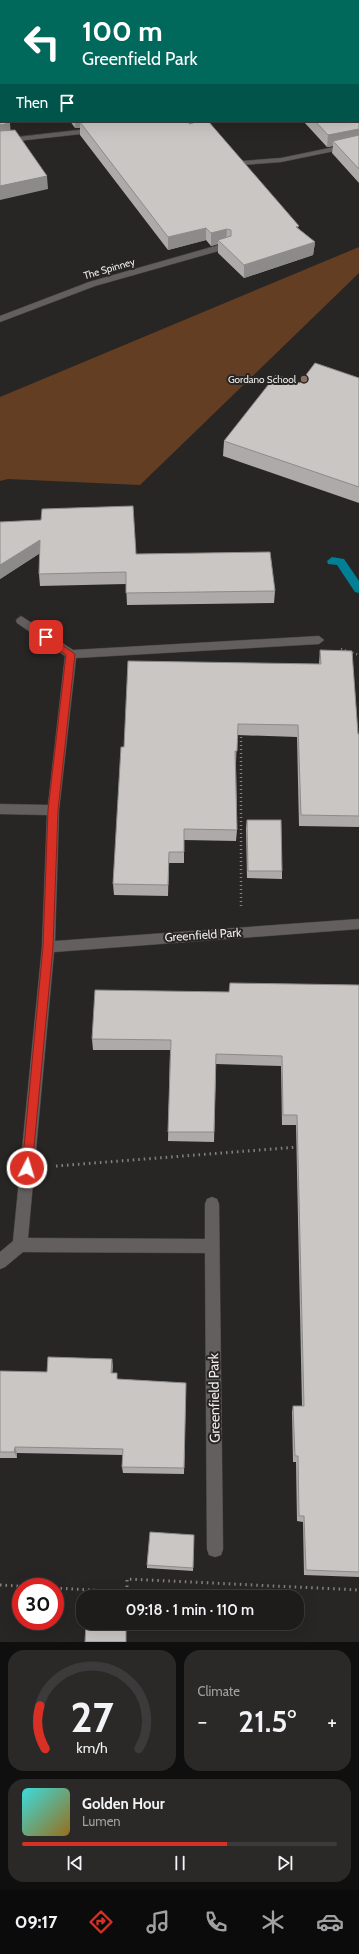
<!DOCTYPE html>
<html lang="en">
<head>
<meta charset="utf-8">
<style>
	body { margin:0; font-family:Cabin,sans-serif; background:#2b2928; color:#f1f3f6; height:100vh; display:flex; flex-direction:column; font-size:15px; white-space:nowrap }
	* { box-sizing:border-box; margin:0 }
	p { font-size:13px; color:#a1a1a3 }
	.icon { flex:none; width:22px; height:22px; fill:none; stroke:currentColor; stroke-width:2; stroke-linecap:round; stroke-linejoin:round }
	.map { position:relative; height:1642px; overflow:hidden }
	.panel { display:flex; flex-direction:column; gap:8px; padding:8px; background:#100f0f; flex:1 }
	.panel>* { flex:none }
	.top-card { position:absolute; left:0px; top:0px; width:359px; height:122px; box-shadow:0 4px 16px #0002,0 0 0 1px #3c3a3a; background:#00695c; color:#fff; overflow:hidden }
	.speed { position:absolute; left:12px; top:1578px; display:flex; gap:8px; font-size:20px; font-weight:700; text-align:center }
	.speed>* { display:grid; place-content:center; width:52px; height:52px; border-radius:50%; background:#1e1c1b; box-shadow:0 4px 16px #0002,0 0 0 1px #3c3a3a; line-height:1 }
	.speed .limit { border:6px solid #d22; background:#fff; color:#111 }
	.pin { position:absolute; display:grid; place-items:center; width:34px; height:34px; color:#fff; margin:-17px; border-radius:8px; box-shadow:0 2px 6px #0006 }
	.me { position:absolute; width:44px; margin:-22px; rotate:5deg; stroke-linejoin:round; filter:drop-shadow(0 0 3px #0008) }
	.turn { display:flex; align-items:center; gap:14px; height:84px; padding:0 16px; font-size:18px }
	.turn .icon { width:52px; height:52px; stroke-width:2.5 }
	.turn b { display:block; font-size:28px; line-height:34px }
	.then { display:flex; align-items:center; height:38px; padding:0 16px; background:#0003; gap:8px; font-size:15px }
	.big { font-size:30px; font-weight:600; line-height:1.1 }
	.panel .tile { flex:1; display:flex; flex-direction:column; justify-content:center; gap:6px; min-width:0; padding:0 14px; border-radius:16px; background:#2b2928 }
	.panel .dial { align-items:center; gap:0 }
	.dial svg { height:104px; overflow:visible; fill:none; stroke:#3c3a3a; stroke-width:7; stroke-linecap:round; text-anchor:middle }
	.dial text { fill:#f1f3f6; stroke:none }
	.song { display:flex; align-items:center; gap:12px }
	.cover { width:48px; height:48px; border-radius:6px; background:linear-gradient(135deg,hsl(180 70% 55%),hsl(40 70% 35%)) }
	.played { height:4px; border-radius:2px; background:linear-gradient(90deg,#d93025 65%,#3c3a3a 65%) }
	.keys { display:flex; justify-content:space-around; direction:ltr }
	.heat { display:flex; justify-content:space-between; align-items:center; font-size:22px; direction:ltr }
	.panel .tiles { flex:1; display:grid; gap:8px; grid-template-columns:1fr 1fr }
	.tile:last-child { grid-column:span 2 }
	.trip { position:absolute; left:76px; top:1590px; width:228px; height:40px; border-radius:16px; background:#1e1c1b; box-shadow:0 4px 16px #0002,0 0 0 1px #3c3a3a; font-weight:600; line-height:40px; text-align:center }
	.dock { display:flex; height:64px; justify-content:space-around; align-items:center; background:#0c0b0b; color:#a1a1a3 }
	.dock .icon { width:28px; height:28px }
	.dock .selected { color:#d93025 }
	.dock b { font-size:18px; color:#f1f3f6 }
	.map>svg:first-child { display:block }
</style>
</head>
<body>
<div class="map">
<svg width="359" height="1642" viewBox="0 0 359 1642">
	<rect width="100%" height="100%" fill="#282624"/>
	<g fill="#643e22">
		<polygon points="0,0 292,0 1,1 1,19"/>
		<polygon points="359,247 359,273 140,485 8,479 0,481 0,397"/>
	</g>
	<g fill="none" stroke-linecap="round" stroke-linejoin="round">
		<polygon fill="#018095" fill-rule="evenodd" points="332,557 344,559 359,581 359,593 355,592 337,565 328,564 327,561"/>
		<g stroke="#464443" stroke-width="1">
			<polygon id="lane" points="359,142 359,146 281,162 242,165 238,163 242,161 281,158"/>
		</g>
		<g stroke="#464443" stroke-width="1">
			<g id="street">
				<rect x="358" y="92" width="1" height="4"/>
				<polygon points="96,128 99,128 99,132 0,143 0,139"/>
				<polygon points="226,243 229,244 229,248 95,286 0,322 0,316 89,282"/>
				<polygon points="21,616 73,650 319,636 324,640 319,644 76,658 59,810 55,941 359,919 359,929 54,952 28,1238 205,1239 205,1204 207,1199 212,1197 217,1199 219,1204 223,1549 221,1555 215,1557 209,1555 207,1549 205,1253 23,1252 5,1267 0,1269 0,1252 13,1241 42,947 47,815 0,814 0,804 48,805 65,656 17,623 16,620"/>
			</g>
		</g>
		<g stroke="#848280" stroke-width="2.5" stroke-dasharray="1 3" stroke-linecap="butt">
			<polyline points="341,649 359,655"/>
			<polyline points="241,733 241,906"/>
		</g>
		<g stroke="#848280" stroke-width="3" stroke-dasharray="1.5 4" stroke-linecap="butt">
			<polyline points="56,1166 298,1147"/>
			<polyline points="0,1585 36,1587"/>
			<polyline points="55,1588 127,1592 127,1579 359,1590"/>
		</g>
		<use href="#lane" fill="#625f5e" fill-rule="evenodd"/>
		<use href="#street" fill="#625f5e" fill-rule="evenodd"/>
	</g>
	<g fill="#adaaa9">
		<polygon points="359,119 359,183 332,153 333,146 327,147 304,122 304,121 358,121"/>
		<polygon points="70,121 208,121 299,229 315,242 313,255 244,278 218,253 218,244 211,246 206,240 168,250 80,135 80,128 75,128"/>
		<polygon points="359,378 359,503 223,456 224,441 300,383"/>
		<polygon points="0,522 136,554 275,591 274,603 127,605 126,584 40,586 39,574 40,553 0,579"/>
		<polygon points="320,650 358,734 359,734 359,827 299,826 297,737 237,735 236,763 237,830 236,841 184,840 184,863 169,863 168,896 114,895 113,884 124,747 319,664"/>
		<polygon points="247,820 282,871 282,879 247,878 246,828"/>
		<polygon points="359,985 359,1577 304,1575 303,1522 297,1521 296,1462 293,1462 292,1412 293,1406 302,1406 296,1125 282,1125 281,1066 216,1064 214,1142 168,1141 170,1050 93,1050 92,1039 229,992"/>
		<polygon points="113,1365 112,1373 118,1379 186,1383 184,1474 123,1473 122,1467 123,1455 17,1453 17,1458 0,1458 0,1371 47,1372"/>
		<polygon points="194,1535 193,1571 147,1568 147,1565"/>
	</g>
	<g fill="#8d8b89">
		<polygon points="75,121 135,121 80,122 80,128 75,128"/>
		<polygon points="191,121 199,121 189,124"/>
		<polygon points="10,123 11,136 0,138 0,125"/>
		<polygon points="359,129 359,141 333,141 333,146 327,147 328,135"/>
		<polygon points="47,176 48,189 0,200 0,186"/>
		<polygon points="206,228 206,240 168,250 168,237"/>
		<polygon points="227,229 226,242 218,240 218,244 211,246 211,233"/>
		<polygon points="315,242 313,255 244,278 244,265"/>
		<polygon points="40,540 42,552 0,579 0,565"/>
		<polygon points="112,1359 113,1365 112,1379 111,1373"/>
		<polygon points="15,1447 17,1453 17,1458 14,1452"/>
	</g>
	<g fill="#c9c6c4" stroke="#8d8b89">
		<polygon points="0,109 1,110 1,121 9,121 10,123 0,125"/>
		<polygon points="358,118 359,119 359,129 328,135 315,121 358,121"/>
		<polygon points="90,121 191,121 189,124 200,121 208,121 299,226 296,227 315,242 244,265 218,240 231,236 231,230 227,229 211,233 206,228 168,237 80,122"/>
		<polygon points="15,130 47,176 0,186 0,131"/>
		<polygon points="359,135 359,169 333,141"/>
		<polygon points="315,363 359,378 359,487 224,441 276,375 300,383"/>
		<polygon points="133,506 136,554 270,552 275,591 126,593 126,572 39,574 40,540 0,565 0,522 41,520 42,509"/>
		<polygon points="320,650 352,651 358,734 359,734 359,816 301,815 298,725 238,724 237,751 235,751 237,830 184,829 184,852 169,852 168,885 113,884 121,747 124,747 128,661 321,664"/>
		<polygon points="247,820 281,820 282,871 248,871"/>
		<polygon points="230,983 359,985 359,1572 306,1570 304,1516 299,1516 298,1456 295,1456 293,1406 304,1406 297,1115 283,1115 282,1056 216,1054 214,1132 168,1132 171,1040 92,1039 95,990 229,992"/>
		<polygon points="48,1357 112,1359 111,1373 117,1373 117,1379 186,1383 184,1468 122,1467 123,1449 15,1447 14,1452 0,1452 0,1371 47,1372"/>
		<polygon points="150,1532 194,1535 193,1568 147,1565"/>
		<polygon points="86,1623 126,1623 126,1642 85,1642"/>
	</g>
	<polygon fill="#d93025" stroke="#8d1f18" points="46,634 75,654 58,810 53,947 32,1168 31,1172 27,1174 23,1172 22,1168 43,947 48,810 66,655 43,639 42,637"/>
	<circle fill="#8d6e63" stroke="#282624" stroke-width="1.5" cx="304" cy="379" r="4"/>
	<g text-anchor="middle" stroke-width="4" stroke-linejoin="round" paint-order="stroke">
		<g font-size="10" fill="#efedec" stroke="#282624">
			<text transform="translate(109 268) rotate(-16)" y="4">The Spinney</text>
		</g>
		<g font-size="10" fill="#efedec" stroke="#282624" text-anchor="end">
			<text x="296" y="383">Gordano School</text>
		</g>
		<g font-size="12" fill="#efedec" stroke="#282624">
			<text transform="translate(203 935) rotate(-4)" y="4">Greenfield Park</text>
		</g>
		<g font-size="14" fill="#efedec" stroke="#282624">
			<text transform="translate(214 1398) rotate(-91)" y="5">Greenfield Park</text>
		</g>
	</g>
</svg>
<div class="speed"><div class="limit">30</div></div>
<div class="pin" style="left:46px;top:637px;background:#d93025"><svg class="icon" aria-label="arrive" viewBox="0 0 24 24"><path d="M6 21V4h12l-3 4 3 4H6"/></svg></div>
<svg class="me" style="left:27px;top:1168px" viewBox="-20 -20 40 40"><circle r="17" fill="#d93025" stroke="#fff" stroke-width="3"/><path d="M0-11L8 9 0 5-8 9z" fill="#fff"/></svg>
<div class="trip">09:18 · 1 min · 110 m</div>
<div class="top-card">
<div class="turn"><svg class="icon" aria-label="left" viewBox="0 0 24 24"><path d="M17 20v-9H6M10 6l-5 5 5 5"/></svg><div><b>100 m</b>Greenfield Park</div></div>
<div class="then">Then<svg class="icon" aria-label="arrive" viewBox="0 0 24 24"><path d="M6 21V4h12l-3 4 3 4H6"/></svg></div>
</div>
</div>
<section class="panel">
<div class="tiles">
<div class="tile dial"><svg viewBox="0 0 100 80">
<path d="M14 69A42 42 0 1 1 86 69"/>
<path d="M14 69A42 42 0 0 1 10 36" stroke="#d93025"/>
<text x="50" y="56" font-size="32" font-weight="700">27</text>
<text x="50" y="72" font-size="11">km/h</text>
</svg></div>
<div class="tile"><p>Climate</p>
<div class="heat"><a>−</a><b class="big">21.5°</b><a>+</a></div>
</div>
<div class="tile">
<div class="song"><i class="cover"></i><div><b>Golden Hour</b><p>Lumen</p></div></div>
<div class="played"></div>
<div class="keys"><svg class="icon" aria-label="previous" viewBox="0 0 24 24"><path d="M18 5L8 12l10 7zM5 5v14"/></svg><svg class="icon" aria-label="pause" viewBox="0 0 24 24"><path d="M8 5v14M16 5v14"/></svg><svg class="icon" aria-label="next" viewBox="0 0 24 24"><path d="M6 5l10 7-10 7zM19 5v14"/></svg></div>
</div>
</div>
</section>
<nav class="dock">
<b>09:17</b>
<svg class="icon selected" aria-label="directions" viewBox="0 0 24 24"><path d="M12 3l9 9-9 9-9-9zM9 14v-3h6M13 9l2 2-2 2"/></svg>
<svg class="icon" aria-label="music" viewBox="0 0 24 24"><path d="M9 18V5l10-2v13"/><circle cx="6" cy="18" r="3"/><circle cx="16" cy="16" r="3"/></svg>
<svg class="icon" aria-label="phone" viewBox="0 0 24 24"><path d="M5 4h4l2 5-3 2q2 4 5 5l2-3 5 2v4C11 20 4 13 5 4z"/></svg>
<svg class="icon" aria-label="climate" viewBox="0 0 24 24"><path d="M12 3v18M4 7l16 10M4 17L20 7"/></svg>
<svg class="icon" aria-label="car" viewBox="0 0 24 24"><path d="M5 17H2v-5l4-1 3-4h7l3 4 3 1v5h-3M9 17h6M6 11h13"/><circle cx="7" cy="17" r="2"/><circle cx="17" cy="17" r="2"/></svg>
</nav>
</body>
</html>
